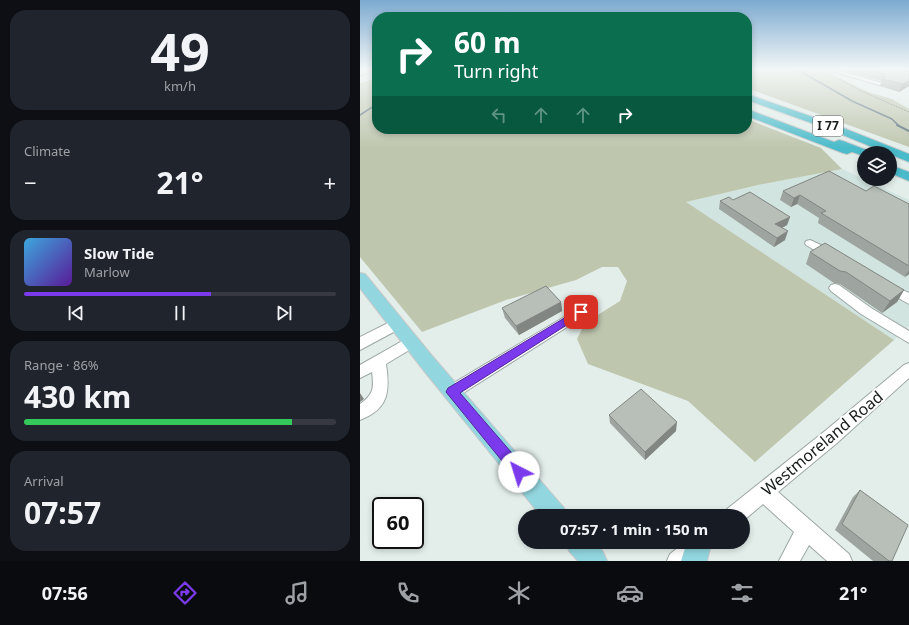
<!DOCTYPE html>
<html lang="en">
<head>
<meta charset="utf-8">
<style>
	body { margin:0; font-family:"Noto Sans",sans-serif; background:#20242c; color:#f1f3f6; height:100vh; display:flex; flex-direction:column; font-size:15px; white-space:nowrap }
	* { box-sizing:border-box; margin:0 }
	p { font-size:13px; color:#9ea1a6 }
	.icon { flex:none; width:22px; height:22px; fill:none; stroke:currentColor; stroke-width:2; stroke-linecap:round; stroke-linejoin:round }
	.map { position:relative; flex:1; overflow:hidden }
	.side { display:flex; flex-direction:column; gap:10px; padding:10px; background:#0d0f14; width:360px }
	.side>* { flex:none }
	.guide { position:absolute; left:12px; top:12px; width:380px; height:122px; border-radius:16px; box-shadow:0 2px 6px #0003; background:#0b6e4f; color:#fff; overflow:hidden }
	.fabs { position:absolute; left:497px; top:146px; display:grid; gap:8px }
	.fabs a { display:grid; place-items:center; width:40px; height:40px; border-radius:50%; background:#171b24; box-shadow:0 2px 6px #0003; font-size:20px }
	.speed { position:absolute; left:12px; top:497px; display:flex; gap:8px; font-size:20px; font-weight:700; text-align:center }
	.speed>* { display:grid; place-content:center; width:52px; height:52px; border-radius:50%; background:#171b24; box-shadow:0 2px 6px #0003; line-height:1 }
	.speed .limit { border:2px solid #111; border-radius:6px; background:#fff; color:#111 }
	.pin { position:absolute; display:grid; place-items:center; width:34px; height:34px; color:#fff; margin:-17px; border-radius:8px; box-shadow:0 2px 6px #0006 }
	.me { position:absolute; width:44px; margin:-22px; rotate:320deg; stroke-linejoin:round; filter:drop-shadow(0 0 3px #0008) }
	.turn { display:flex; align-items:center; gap:14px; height:84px; padding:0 16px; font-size:18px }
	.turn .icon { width:52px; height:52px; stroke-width:2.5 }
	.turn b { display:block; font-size:28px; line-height:34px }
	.lanes { display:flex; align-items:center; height:38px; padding:0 16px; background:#0003; justify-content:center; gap:20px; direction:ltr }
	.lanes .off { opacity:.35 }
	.big { font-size:30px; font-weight:700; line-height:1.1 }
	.side .tile { flex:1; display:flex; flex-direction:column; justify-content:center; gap:6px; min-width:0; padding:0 14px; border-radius:16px; background:#20242c }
	.side .dial { align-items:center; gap:0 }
	.dial b { font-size:52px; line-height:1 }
	.song { display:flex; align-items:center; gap:12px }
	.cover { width:48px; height:48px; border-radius:6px; background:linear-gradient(135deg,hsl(200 70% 55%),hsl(270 70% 35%)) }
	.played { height:4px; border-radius:2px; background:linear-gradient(90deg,#7c3aed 60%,#363941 60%) }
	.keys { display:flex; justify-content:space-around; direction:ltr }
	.heat { display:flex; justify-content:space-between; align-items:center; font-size:22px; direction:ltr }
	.charge { height:6px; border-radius:3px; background:linear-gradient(90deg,#34c759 86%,#363941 0) }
	.trip { position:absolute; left:158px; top:509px; width:232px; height:40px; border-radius:20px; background:#171b24; box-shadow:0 2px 6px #0003; font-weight:700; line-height:40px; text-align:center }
	.tab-bar { display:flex; height:64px; justify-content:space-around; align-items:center; background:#090b0e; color:#9ea1a6 }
	.tab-bar .icon { width:28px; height:28px }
	.tab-bar .active { color:#7c3aed }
	.tab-bar b { font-size:18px; color:#f1f3f6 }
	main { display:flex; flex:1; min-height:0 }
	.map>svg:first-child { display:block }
</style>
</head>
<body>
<main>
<section class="side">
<div class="tile dial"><b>49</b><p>km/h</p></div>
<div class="tile"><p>Climate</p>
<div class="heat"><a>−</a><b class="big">21°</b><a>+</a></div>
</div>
<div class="tile">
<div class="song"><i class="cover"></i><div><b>Slow Tide</b><p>Marlow</p></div></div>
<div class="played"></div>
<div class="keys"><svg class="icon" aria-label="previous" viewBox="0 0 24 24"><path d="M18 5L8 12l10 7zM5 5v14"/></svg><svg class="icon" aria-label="pause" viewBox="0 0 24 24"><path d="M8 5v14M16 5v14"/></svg><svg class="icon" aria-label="next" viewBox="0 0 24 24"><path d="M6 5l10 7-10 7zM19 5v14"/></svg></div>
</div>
<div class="tile"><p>Range · 86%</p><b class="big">430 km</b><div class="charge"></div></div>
<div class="tile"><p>Arrival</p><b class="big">07:57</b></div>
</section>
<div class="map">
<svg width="549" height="561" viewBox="0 0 549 561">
	<rect width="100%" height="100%" fill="#e3eeeb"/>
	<polygon fill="#d1e4df" points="482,169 549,200 549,326 534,340 325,202 398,185"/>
	<g fill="#bfc6ae">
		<polygon points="387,70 462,70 511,93 532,99 549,109 549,147 387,88"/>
		<polygon points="17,78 17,129 387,129 387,119 461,148 482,169 398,185 326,202 534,340 395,462 328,401 228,364 217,339 225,323 260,301 267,281 258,267 242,267 216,280 146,300 62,332 0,257 0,83"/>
	</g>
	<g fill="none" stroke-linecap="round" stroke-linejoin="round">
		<g stroke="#5f7480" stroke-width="1.5">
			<polyline points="438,70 492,101 532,119 539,126"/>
			<polyline points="0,115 17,104"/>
		</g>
		<polyline stroke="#5f7480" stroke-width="2" points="537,125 549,131"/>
		<g stroke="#9da7a5" stroke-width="2">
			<g id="minor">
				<polygon points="8,70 17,70 17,71 0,75 0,71"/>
				<polygon points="468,70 476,70 522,83 519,85"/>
				<polygon points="450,240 476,252 478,255 476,258 468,258 446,245 445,243 446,241"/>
				<polygon points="528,283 549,293 549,304 524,290 522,287 524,284"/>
				<polygon points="475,284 479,285 511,308 549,331 549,343 501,314 471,291 469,288 471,285"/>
				<polygon points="221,307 226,309 227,312 226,315 97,397 92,399 87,397 84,392 87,387"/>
				<polygon points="36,319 41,320 43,324 41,328 0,350 0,337"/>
				<path d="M51,336L56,338L58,342L56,346L26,364C30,391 29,409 0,420V404C14,394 14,388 12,372L0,378V365Z"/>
				<polygon points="549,363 549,378 477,443 418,492 489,554 492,561 467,561 449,545 440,561 419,561 434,532 403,504 383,521 383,516 365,516 367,509 465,431 544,365"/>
				<polygon points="325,542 351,542 348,549 333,561 307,561 310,554"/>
			</g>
		</g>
		<g stroke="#c8c9c8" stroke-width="2">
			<g id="major">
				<polygon points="0,273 5,274 73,357 204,508 208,516 181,516 61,367 0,288"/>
				<polygon points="206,542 234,542 243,552 247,561 218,561 209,551"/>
				<polygon points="327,542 351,542 351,544 347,561 321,561"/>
			</g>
		</g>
		<g stroke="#c8c9c8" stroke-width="2">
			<g id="highway">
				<polygon points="387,94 476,125 549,154 549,162 468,129 387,100"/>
				<polygon points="387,109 474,142 479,140 483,141 509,151 511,153 504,153 504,156 492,152 487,154 483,153 387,116"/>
				<polygon points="530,165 549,172 549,181 530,173"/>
			</g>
		</g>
		<polyline stroke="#818886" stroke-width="1" stroke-dasharray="2 1" stroke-linecap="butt" points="479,79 501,91 549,112"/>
		<use href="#minor" fill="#fff" fill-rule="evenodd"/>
		<use href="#major" fill="#92d6df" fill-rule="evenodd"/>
		<use href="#highway" fill="#4abbca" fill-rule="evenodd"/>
	</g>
	<g fill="#9ea49f">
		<polygon points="481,70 549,70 549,86 539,92 520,86 522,81"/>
		<polygon points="423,191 506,191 549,204 549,274 545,277 458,223 459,218 437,204 431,207 420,200"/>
		<polygon points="373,200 430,217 427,225 422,228 425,240 414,247 359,209 360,201"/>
		<polygon points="450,252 544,290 537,302 522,313 480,284 474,283 446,264"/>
		<polygon points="201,302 202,311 159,335 145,318 142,308"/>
		<polygon points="249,415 316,431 285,460 250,423"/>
		<polygon points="500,490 532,561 513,561 475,530 493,497"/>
	</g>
	<g fill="#818682">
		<polygon points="549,81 549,86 539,92 542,84"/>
		<polygon points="440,195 437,204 431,207 434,198"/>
		<polygon points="430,217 427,225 413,233 415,224"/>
		<polygon points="428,231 425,240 414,247 417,238"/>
		<polygon points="549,270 549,274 545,277"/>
		<polygon points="544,290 537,302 522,313 530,301"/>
		<polygon points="201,302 202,311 159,335 156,326"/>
		<polygon points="0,393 4,399 0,402"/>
		<polygon points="317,422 316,431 285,460 285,452"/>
	</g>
	<g fill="#b8bfb9" stroke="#818682">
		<polygon points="508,70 549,70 549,81 542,84 523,79 526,76 525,74"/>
		<polygon points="469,171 506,191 514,186 549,204 549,266 461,213 466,211 440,195 434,198 423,191"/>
		<polygon points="390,192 430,217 415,224 428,231 417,238 360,201 369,197 373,200"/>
		<polygon points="465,243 544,290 530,301 486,272 480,271 450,252"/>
		<polygon points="186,286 201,302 156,326 142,308"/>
		<polygon points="281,389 317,422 285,452 249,415"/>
		<polygon points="500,490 548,525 532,561 529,561 482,524"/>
	</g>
	<linearGradient id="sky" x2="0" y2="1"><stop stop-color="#7daad0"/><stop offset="0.47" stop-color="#f2f7f6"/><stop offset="1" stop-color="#f2f7f6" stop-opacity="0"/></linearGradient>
	<rect width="549" height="148" fill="url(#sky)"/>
	<polygon fill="#7c3aed" stroke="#51269a" points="221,308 224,309 226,312 224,314 100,393 164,467 166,472 164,477 159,479 155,477 86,392 88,388"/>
	<g text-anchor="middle" stroke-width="4" stroke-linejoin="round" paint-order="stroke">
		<rect fill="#fff" stroke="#5d605f" stroke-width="1" x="453" y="116" width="30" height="20" rx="3"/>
		<g font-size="12" font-weight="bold" fill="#181c1b">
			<text x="468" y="130">I 77</text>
		</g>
		<g font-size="16" fill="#181c1b" stroke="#fff">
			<text transform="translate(462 443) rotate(-40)" y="6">Westmoreland Road</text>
		</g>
	</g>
</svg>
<div class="fabs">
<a><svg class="icon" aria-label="layers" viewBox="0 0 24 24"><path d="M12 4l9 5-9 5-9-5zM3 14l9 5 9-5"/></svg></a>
</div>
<div class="speed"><div class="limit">60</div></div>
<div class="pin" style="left:221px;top:312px;background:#d93025"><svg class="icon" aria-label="arrive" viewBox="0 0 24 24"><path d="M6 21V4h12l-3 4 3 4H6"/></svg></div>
<svg class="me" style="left:159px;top:472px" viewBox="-20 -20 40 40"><circle r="19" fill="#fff"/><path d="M0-13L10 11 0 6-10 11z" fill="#7c3aed"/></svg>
<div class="trip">07:57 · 1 min · 150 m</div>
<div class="guide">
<div class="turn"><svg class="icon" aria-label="right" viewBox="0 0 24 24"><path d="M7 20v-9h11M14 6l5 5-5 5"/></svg><div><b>60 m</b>Turn right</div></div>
<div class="lanes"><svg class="icon off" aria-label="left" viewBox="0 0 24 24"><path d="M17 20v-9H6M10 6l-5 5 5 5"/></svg><svg class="icon off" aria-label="ahead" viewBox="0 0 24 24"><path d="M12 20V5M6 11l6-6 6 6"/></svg><svg class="icon off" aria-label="ahead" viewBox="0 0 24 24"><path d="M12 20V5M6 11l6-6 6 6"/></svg><svg class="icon" aria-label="right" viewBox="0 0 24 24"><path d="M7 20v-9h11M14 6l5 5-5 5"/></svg></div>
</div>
</div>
</main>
<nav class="tab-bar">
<b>07:56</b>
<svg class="icon active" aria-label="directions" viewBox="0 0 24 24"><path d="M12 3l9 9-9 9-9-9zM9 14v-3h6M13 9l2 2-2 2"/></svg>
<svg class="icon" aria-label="music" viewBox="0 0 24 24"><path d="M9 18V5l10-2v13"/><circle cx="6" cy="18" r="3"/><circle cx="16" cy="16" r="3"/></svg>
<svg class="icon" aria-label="phone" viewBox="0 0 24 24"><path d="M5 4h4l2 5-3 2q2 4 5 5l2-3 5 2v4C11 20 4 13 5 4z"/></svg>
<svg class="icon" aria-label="climate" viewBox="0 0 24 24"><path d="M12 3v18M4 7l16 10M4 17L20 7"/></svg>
<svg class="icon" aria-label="car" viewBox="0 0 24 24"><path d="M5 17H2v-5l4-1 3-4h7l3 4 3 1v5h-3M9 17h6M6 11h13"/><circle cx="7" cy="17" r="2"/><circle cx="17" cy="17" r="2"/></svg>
<svg class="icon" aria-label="filters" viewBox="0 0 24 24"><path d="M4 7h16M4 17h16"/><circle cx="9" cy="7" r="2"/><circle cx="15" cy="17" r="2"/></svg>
<b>21°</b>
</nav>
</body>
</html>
